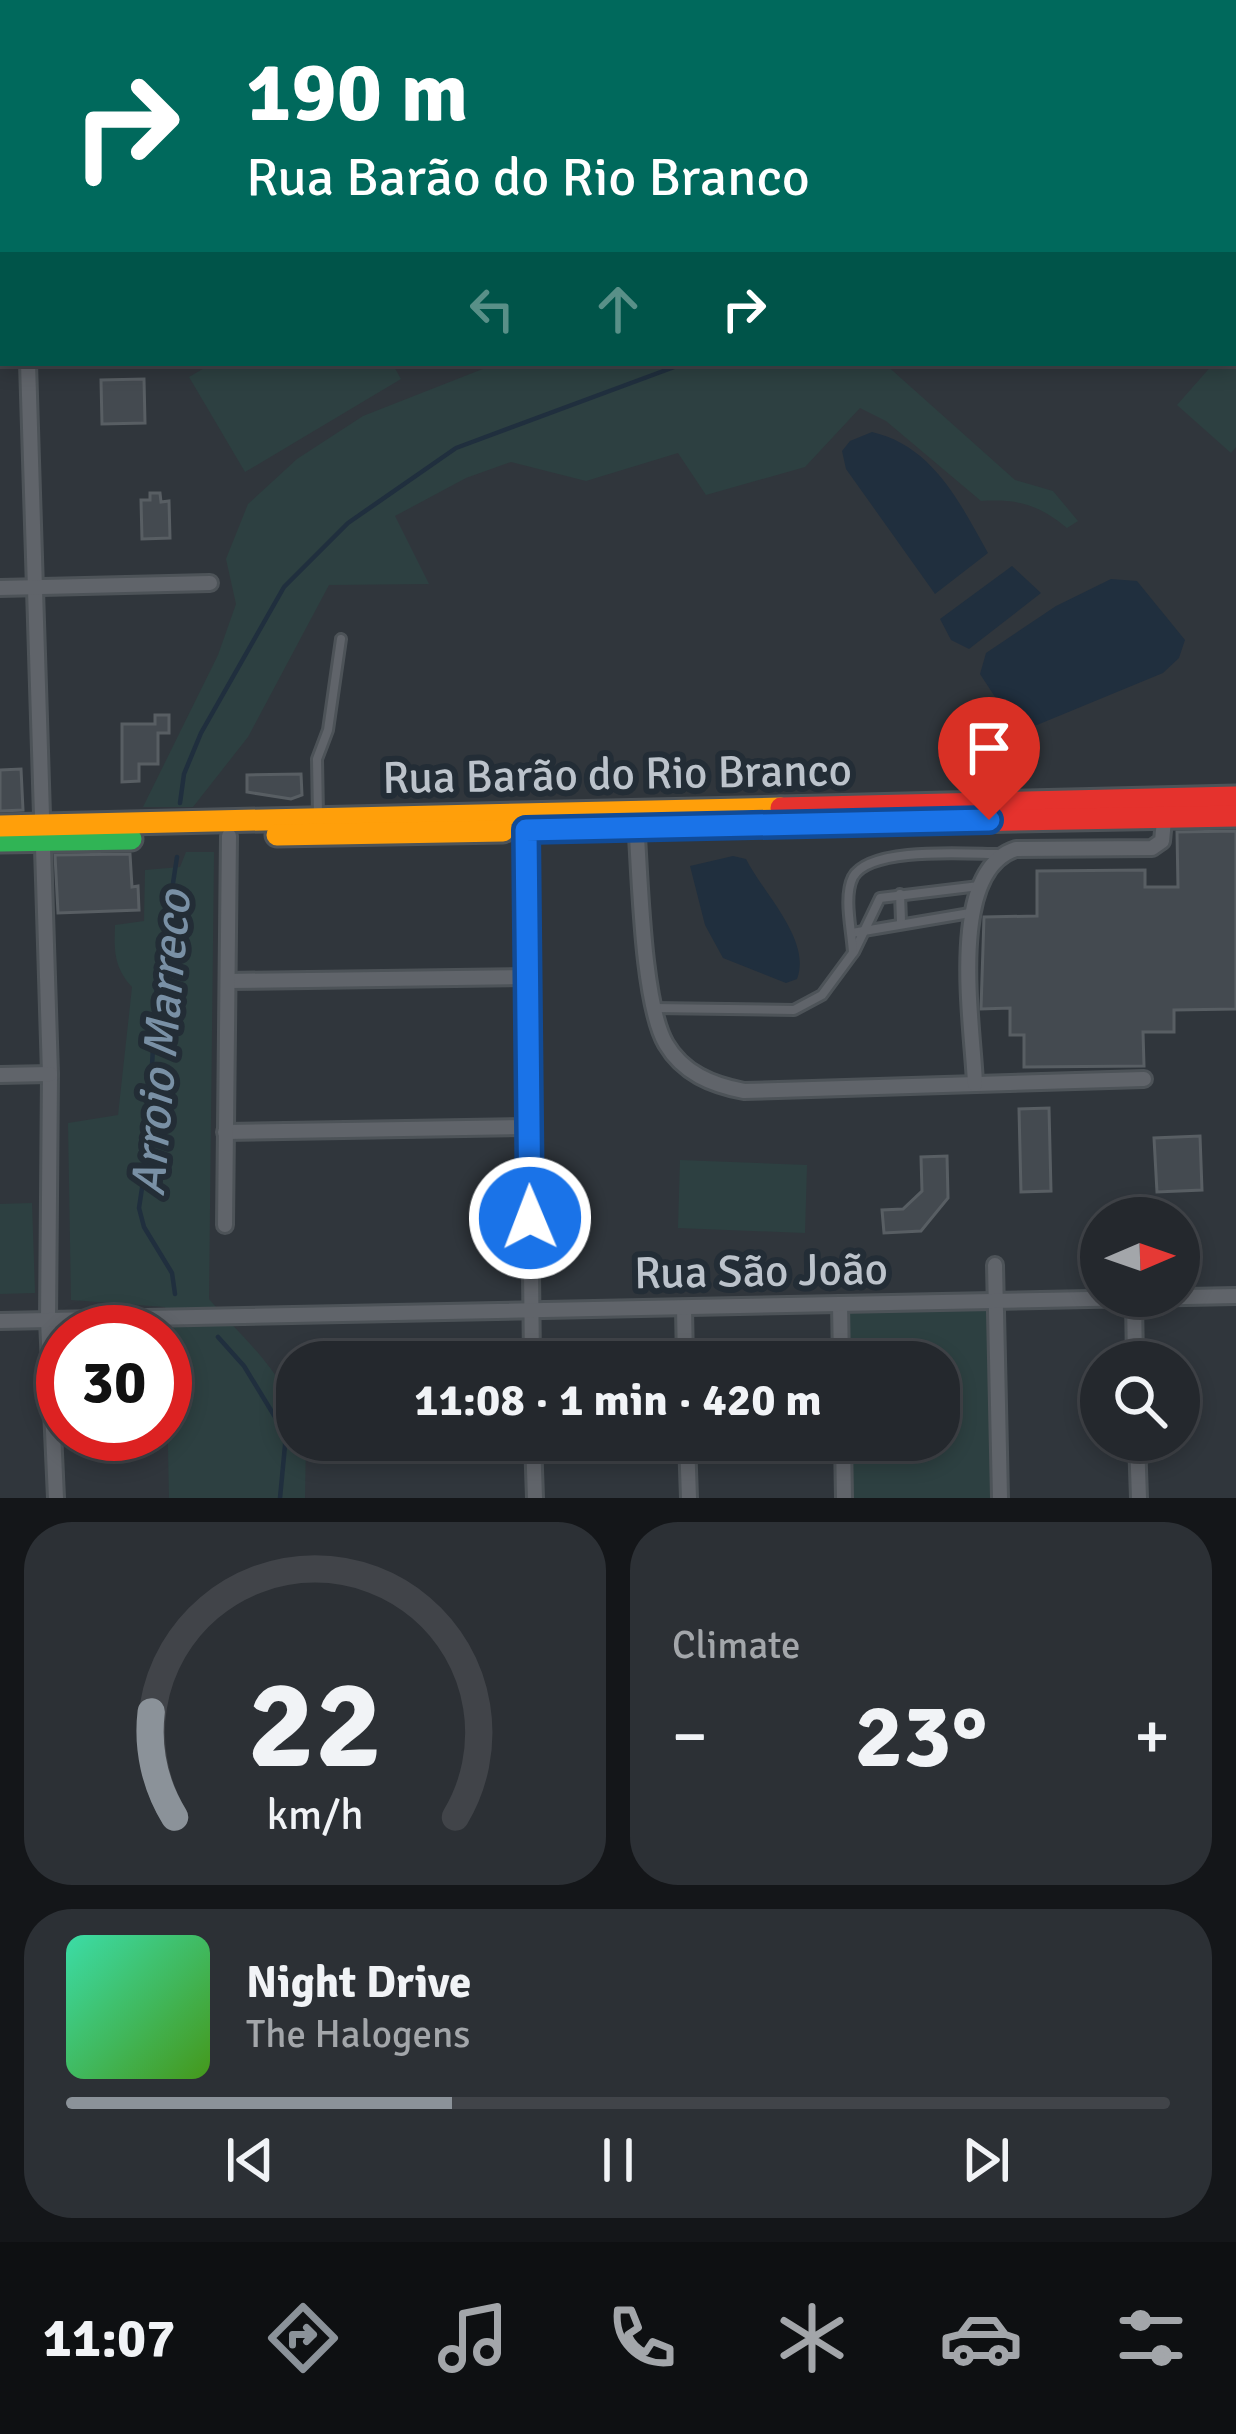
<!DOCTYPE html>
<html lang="en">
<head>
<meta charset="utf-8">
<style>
	body { margin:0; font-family:Signika,sans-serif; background:#2c3035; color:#f1f3f6; height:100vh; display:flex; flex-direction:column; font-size:45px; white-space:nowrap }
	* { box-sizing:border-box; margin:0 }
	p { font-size:39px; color:#a3a6aa }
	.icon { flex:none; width:66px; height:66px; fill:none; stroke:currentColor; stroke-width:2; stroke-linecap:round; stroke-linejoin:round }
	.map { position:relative; height:1498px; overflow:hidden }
	.drawer { display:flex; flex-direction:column; gap:24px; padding:24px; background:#141619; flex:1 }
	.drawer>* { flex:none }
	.guide { position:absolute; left:0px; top:0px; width:1236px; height:366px; box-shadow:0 6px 18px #0003,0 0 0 3px #414449; background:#00695c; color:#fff; overflow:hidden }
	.needle { width:78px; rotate:88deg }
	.controls { position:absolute; left:1080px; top:1197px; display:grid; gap:24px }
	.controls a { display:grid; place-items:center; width:120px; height:120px; border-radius:50%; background:#24282d; box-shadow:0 6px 18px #0003,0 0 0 3px #414449; font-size:60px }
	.speed { position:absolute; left:36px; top:1305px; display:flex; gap:24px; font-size:60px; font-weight:700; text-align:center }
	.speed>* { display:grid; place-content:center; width:156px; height:156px; border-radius:50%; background:#24282d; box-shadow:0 6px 18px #0003,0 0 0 3px #414449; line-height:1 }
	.speed .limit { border:18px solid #d22; background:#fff; color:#111 }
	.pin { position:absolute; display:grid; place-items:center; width:102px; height:102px; color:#fff; margin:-123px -51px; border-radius:50% 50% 50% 0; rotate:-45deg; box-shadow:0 0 12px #0007 }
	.pin .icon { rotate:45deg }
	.me { position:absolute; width:132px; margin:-66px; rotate:359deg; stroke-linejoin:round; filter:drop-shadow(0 0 9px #0008) }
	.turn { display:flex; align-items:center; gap:42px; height:252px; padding:0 48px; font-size:54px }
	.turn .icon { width:156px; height:156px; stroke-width:2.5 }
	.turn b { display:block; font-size:84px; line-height:102px }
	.lanes { display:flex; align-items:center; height:114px; padding:0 48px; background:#0003; justify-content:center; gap:60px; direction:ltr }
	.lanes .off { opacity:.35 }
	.big { font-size:90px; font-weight:800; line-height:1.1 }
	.drawer .card { flex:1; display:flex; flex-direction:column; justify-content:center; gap:18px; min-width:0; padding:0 42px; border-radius:48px; background:#2c3035 }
	.drawer .dial { align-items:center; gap:0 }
	.dial svg { height:312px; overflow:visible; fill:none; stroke:#414449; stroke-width:7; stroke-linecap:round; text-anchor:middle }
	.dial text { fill:#f1f3f6; stroke:none }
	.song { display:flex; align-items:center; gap:36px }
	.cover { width:144px; height:144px; border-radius:18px; background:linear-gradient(135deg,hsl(160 70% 55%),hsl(100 70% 35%)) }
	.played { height:12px; border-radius:6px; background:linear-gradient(90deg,#8b9299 35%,#414449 35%) }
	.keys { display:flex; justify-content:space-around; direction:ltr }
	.heat { display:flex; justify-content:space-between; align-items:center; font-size:66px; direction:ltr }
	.drawer .tiles { flex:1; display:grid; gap:24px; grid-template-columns:1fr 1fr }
	.card:last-child { grid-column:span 2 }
	.trip { position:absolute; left:276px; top:1341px; width:684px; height:120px; border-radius:48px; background:#24282d; box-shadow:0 6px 18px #0003,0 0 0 3px #414449; font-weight:800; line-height:120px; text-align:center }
	.tab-bar { display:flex; height:192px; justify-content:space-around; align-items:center; background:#0e1012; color:#a3a6aa }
	.tab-bar .icon { width:84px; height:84px }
	.tab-bar .current { color:#8b9299 }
	.tab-bar b { font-size:54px; color:#f1f3f6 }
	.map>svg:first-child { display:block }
</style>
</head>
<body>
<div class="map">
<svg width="1236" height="1498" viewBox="0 0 1236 1498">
	<rect width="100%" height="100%" fill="#30363c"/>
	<g fill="#2d4041">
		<polygon points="1236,338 1236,447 1231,453 1177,405 1214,363 1233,363"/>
		<polygon points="213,363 392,363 401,379 245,472 189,377"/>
		<path d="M498,363H884L1015,480L1053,491L1078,521L1067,528C1038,504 1018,499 981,501L886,421L860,408L805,467L706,495L678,453L586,481L511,462L466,478L395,516L429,584L329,585L248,737L193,807H143L218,655L236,604L226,559L248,504L297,459L363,416Z"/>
		<path d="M186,852H214L209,1299C245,1342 297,1380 297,1440H306L305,1498H169L165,1307L71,1300L68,1123L118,1115L132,987C114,967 114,951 115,925L144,921L145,870L180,867Z"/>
		<polygon points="680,1160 807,1165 805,1233 678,1228"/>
		<polygon points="32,1203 35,1293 0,1294 0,1204"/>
		<polygon points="989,1308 992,1498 852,1498 851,1440 939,1440 939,1362 850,1362 849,1311"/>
	</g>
	<g fill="#202f3e">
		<path d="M872,432C933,446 960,503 988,553L935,594L846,469L842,451L850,441Z"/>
		<polygon points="1012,566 1041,593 969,649 951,640 940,619"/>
		<polygon points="1111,579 1137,581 1185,640 1179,658 1163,673 1037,725 1014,726 980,674 986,653 1056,606"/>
		<path d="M733,856L746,859C763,893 812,940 797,979L786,983L723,958L705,925L690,866Z"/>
	</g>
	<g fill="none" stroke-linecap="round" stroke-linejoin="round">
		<g stroke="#202f3e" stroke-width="4.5">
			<polyline points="1121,3 1123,0"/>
			<polyline points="180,803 184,774 201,733 284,587 348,523 456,448 685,363"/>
			<polyline points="175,1294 172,1273 144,1227 139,1208 147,1155 156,994 177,857"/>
			<polyline points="218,1337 244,1366 286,1435 280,1498"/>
		</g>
	</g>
	<g fill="#444a50" stroke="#585e63" stroke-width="3">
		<polygon points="144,379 145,423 102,424 101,380"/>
		<polygon points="150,493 160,493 161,502 169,501 170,538 142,539 141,500 150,500"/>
		<polygon points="155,715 169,715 169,733 158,733 158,764 139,764 139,781 122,782 122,724 155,724"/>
		<polygon points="21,769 23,810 0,811 0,770"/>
		<polygon points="301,774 302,795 291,799 247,792 247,775"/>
		<polygon points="1236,831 1236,1009 1174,1010 1174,1032 1143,1032 1144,1066 1024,1067 1024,1035 1010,1035 1010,1008 981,1009 984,917 1037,916 1037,871 1145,870 1145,887 1178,887 1177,832"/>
		<polygon points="130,854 132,887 138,886 139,910 58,913 55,855"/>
		<polygon points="1049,1108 1051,1191 1021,1192 1019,1109"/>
		<polygon points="1200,1136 1202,1190 1157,1192 1154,1138"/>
		<polygon points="947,1156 948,1198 921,1231 884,1233 882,1210 903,1209 922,1191 921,1157"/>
	</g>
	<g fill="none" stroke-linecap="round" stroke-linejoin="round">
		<g stroke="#4d5358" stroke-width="14">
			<g id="lane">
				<polyline points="318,815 317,759 328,730 341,639"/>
				<polyline points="900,894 901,921"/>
				<polyline points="852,933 970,913"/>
				<polyline points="854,952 880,898 979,886"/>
				<path d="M654,1008L794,1010L822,995L853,953C852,931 843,897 853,877C870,846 968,854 999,854"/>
			</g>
		</g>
		<g stroke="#4d5358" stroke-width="20">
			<g id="street">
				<polyline points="18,0 18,3"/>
				<polyline points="642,0 643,3"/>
				<polyline points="870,0 872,3"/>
				<polyline points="132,3 135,0"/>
				<polyline points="150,3 154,0"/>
				<polyline points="853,3 857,0"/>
				<polyline points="0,101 3,101"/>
				<polyline points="0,117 3,117"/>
				<polyline points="0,348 3,348"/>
				<polyline points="28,363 50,1074 48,1320 56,1498"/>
				<polyline points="0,588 210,583"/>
				<polyline points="526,816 532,1362"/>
				<path d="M636,821C640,873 642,1003 666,1044C683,1073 712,1085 744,1091L1144,1079"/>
				<polyline points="228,981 527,977"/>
				<polyline points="0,1075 50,1074"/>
				<path d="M975,1084C973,1026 946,871 1016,849L1152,848L1162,841L1165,810"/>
				<polyline points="225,1132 528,1127"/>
				<polyline points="225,1225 229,836"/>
				<polyline points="995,1265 1000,1498"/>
				<polyline points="1134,1300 1135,1362"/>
				<polyline points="840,1304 841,1362"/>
				<polyline points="684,1308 685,1362"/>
				<polyline points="0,1321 1236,1296"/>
				<polyline points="533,1440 535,1498"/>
				<polyline points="687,1440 689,1498"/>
				<polyline points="843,1440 844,1498"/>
				<polyline points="1137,1440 1139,1498"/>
			</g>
		</g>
		<g stroke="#4d5358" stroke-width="27">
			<polyline id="fast" points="0,841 131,839"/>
		</g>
		<g stroke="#4d5358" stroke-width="27">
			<g id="slow">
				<polyline points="0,826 781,808"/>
				<polyline points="277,835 503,831"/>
			</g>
		</g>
		<g stroke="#4d5358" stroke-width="27">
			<g id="jam">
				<polyline points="781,808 1236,797"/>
				<polyline points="642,827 1236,816"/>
			</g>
		</g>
		<use href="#lane" stroke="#60646a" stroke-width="8"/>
		<use href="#street" stroke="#60646a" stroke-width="14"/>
		<use href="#fast" stroke="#30b455" stroke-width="21"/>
		<use href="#slow" stroke="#ff9f0a" stroke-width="21"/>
		<use href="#jam" stroke="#e5322d" stroke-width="21"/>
	</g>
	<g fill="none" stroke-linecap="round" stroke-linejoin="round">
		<g stroke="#114b97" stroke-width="30">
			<polyline id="route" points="530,1218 526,830 989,820"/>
		</g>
		<use href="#route" stroke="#1a73e8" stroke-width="21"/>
	</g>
	<g text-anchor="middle" stroke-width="12" stroke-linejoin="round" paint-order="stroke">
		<g font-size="45" fill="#bcc3cb" stroke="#232d36">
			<text transform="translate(617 773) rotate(-1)" y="16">Rua Barão do Rio Branco</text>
			<text transform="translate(761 1270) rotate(-1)" y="16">Rua São João</text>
		</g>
		<g font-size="48" font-style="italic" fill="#7990a5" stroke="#232d36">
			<text transform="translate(160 1043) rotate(-85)" y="17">Arroio Marreco</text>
		</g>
	</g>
</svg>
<div class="controls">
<a><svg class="needle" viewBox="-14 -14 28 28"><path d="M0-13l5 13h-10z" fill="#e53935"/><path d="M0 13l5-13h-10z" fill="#a3a6aa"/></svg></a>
<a><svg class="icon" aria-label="search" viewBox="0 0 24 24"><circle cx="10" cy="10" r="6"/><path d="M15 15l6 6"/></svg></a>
</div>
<div class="speed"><div class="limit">30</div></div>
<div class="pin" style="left:989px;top:820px;background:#d93025"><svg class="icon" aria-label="arrive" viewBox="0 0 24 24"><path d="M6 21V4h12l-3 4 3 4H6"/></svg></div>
<svg class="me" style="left:530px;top:1218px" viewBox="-20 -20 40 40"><circle r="17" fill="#1a73e8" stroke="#fff" stroke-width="3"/><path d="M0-11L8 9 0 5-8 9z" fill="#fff"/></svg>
<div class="trip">11:08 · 1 min · 420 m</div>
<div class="guide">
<div class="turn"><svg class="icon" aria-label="right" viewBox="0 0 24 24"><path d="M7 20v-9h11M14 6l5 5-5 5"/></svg><div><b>190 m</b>Rua Barão do Rio Branco</div></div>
<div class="lanes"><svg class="icon off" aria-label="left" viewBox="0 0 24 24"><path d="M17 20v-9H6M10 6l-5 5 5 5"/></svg><svg class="icon off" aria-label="ahead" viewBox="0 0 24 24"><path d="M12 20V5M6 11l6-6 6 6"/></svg><svg class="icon" aria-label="right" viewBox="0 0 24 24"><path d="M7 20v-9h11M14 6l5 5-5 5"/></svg></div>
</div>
</div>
<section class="drawer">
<div class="tiles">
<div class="card dial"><svg viewBox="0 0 100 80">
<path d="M14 69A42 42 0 1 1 86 69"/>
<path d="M14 69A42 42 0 0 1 8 42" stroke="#8b9299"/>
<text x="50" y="56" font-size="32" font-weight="700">22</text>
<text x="50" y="72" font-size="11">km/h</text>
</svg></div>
<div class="card"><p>Climate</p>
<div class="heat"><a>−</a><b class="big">23°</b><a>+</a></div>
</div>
<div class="card">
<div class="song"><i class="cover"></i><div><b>Night Drive</b><p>The Halogens</p></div></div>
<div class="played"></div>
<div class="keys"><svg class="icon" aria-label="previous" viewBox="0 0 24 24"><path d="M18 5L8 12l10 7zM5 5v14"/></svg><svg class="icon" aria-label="pause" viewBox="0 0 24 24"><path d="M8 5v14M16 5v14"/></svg><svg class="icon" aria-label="next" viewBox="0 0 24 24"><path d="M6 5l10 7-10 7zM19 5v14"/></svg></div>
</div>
</div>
</section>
<nav class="tab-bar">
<b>11:07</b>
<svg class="icon current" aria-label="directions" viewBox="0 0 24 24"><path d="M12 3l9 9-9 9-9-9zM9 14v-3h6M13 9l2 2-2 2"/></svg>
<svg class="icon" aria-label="music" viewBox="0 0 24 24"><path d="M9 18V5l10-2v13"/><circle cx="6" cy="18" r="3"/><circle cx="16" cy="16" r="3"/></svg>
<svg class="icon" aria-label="phone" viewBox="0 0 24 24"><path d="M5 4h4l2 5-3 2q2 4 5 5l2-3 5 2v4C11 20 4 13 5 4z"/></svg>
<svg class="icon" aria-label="climate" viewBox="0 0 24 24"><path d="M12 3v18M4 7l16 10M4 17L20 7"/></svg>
<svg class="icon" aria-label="car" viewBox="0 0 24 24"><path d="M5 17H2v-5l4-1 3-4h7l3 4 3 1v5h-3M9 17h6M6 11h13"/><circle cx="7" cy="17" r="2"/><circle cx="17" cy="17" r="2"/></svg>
<svg class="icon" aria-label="filters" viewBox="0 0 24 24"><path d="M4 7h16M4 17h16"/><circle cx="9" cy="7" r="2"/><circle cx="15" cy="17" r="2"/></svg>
</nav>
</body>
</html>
